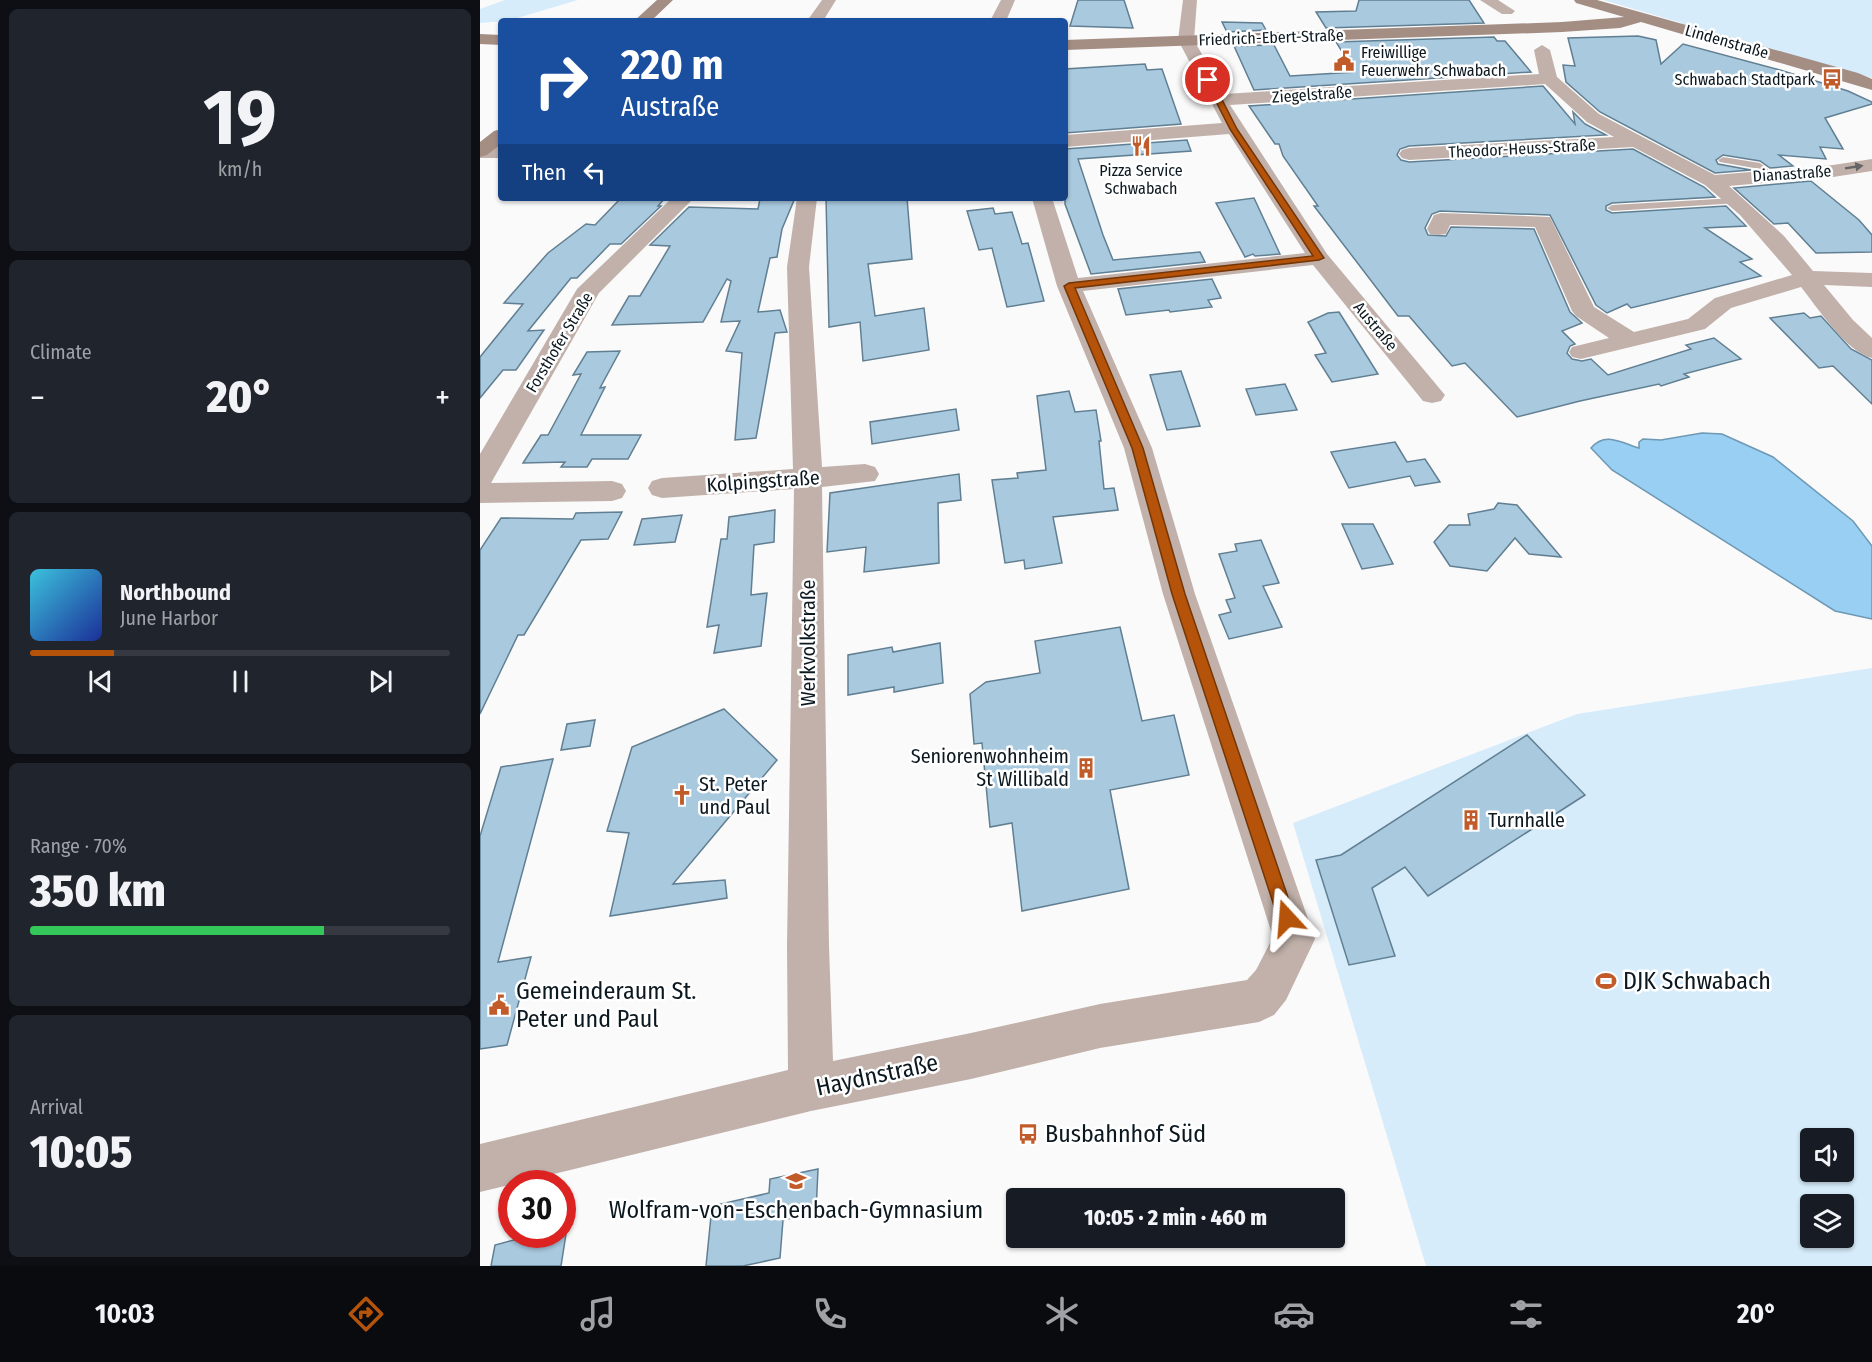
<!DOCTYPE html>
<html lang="en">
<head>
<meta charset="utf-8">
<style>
	body { margin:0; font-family:"Fira Sans Condensed",sans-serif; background:#20242c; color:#f1f3f6; height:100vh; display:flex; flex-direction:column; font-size:22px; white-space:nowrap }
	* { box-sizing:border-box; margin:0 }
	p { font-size:20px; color:#9ea1a6 }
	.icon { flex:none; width:33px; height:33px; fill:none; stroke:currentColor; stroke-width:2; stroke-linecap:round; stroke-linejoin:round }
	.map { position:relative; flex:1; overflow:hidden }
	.drawer { display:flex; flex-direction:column; gap:9px; padding:9px; background:#0d0f14; width:480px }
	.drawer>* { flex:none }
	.top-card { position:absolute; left:18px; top:18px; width:570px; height:183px; border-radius:6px; box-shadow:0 2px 4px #0004; background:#1a4fa0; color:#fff; overflow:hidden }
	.tools { position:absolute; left:1320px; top:1128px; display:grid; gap:12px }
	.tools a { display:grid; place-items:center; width:54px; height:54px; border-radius:6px; background:#171b24; box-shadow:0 2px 4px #0004; font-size:30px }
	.speed { position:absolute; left:18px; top:1170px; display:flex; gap:12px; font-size:30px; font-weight:700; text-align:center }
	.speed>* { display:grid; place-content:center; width:78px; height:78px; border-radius:50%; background:#171b24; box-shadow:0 2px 4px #0004; line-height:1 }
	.speed .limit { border:9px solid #d22; background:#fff; color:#111 }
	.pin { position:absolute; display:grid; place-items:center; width:51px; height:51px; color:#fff; margin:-26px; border:3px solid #fff; border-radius:50%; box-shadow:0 2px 6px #0007 }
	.me { position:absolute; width:66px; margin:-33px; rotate:341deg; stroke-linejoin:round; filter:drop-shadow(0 0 4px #0008) }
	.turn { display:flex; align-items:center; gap:21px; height:126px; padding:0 24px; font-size:27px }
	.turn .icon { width:78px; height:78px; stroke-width:2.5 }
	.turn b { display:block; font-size:42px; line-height:51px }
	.then { display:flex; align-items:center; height:57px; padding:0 24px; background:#0003; gap:12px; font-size:22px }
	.big { font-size:45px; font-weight:800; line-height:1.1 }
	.drawer .tile { flex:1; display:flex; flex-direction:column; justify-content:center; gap:9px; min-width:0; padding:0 21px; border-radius:9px; background:#20242c }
	.drawer .dial { align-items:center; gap:0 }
	.dial b { font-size:78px; line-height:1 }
	.song { display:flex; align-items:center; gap:18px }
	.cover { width:72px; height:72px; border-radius:9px; background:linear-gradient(135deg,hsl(190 70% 55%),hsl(230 70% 35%)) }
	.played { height:6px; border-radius:3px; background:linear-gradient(90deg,#b45309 20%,#363941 20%) }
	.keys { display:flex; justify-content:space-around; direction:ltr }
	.heat { display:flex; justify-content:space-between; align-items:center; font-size:33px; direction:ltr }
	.charge { height:9px; border-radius:4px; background:linear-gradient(90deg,#34c759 70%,#363941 0) }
	.trip { position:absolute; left:526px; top:1188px; width:339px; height:60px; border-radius:6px; background:#171b24; box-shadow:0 2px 4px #0004; font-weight:800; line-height:60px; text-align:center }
	.dock { display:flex; height:96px; justify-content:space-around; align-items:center; background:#090b0e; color:#9ea1a6 }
	.dock .icon { width:42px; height:42px }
	.dock .on { color:#b45309 }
	.dock b { font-size:27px; color:#f1f3f6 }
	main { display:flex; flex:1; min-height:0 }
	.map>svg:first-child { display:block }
</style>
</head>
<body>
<main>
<section class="drawer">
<div class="tile dial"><b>19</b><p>km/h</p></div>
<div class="tile"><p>Climate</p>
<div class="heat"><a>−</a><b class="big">20°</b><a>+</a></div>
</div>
<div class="tile">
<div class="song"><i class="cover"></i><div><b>Northbound</b><p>June Harbor</p></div></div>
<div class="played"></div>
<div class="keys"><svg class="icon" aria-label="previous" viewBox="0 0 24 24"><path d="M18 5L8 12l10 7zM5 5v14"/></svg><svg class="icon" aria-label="pause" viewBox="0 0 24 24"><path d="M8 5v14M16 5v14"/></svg><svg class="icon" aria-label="next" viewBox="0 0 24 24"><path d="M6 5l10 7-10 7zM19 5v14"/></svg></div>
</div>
<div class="tile"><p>Range · 70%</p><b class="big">350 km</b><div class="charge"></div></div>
<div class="tile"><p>Arrival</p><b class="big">10:05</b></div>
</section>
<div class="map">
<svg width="1392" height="1266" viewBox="0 0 1392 1266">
	<rect width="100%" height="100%" fill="#fafafa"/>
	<g fill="#d6ecfb" fill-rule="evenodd">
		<polygon points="25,0 98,0 27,21 0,23 0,9"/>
		<polygon points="1123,0 1392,0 1392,78 1196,27 1202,23"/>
		<path d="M1392,668V1266H946L813,823L1097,714ZM1330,1138H1364V1172H1330ZM1330,1204H1364V1238H1330Z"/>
	</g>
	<path fill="#98cff2" stroke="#6e98b3" stroke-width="1.5" d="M1222,433L1242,434L1293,457L1373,521L1392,546V619L1355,611L1132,470L1111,448C1125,431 1142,443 1159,448V442L1163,439L1181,440Z"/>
	<g fill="#a9c9de" stroke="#617f92" stroke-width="1.5">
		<polygon points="598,0 644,0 653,28 590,26"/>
		<polygon points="879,0 989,0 1004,23 846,28 836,12 876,11"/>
		<polygon points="742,22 782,23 786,30 747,32"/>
		<polygon points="1158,36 1176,40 1181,64 1203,44 1300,70 1368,91 1392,102 1392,104 1345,118 1363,149 1340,147 1346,159 1299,155 1313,166 1290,168 1280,161 1243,155 1236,160 1238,164 1271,170 1235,173 1120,112 1086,82 1083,65 1095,66 1088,38"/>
		<polygon points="1014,37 1017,41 1025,41 1051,72 774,90 754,46 794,45 810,76 875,72 856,42"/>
		<polygon points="665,64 667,70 682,69 701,124 585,133 585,69"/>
		<polygon points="1063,86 1095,124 1093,112 1105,124 1126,135 929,146 920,149 917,155 921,160 929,162 1153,149 1224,187 1235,197 1132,203 1126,206 1126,210 1132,213 1246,206 1266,226 1225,228 1272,259 1260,262 1281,276 1151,308 1147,304 1127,313 1116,305 1070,215 960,211 952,214 945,228 948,235 966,236 971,227 1054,229 1090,312 1102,323 1082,331 1095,344 1090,346 1087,353 1092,359 1102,361 1111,359 1128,375 1211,349 1206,345 1234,338 1261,359 1204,374 1209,377 1181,386 1179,384 1100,401 1037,417 985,363 972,366 929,316 918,316 834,206 838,206 803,156 799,144 795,144 769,106"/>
		<polygon points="707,140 711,151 598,159 623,235 633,260 720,252 725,262 611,274 585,204 585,149"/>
		<polygon points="1331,181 1379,220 1392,235 1392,252 1336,253 1308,223 1294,224 1254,188"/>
		<polygon points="141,198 185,198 178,206 181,206 141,244 130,244 97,278 91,278 48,331 64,330 36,370 23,370 0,398 0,357 43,304 24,303 68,253 106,224 115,225"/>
		<polygon points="315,198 302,229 297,257 290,258 278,312 300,310 307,332 295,333 276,438 255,440 262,353 246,351 260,321 241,322 251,281 247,279 223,322 132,325 149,296 160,296 190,246 170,245 209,207 278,209 280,199"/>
		<polygon points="346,198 427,198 432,259 388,264 395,316 444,308 449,350 383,361 380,322 349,327"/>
		<polygon points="774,198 800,254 775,256 773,254 765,257 736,203"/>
		<polygon points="513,208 515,214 532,212 542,244 548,243 564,301 527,307 512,248 499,250 487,211"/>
		<polygon points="732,279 741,298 728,300 732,307 690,312 689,310 646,315 638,289"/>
		<polygon points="859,312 888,358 898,374 852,382 835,355 846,353 828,322 848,313"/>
		<polygon points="1324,313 1330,318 1341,316 1371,349 1392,360 1392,404 1353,366 1339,368 1290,318"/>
		<polygon points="140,351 120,388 125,387 101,435 161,435 148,459 112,459 107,467 81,467 85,462 43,463 61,435 68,435 101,374 93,375 107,352"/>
		<polygon points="701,371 720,426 687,430 670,375"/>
		<polygon points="805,384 817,410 776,415 766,389"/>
		<polygon points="589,391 595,412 616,410 621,441 619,441 624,489 634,488 638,510 573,517 582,563 545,569 544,560 525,563 512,480 538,478 537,473 566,470 557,396"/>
		<polygon points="476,409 479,430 392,444 390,422"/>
		<polygon points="915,442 927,462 945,459 960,482 935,486 930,476 869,488 851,452"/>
		<polygon points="479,474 481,500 458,503 459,563 384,572 386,547 347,552 350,493"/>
		<polygon points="1018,503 1037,505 1081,557 1049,554 1035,538 1007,571 970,566 954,542 969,525 990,525 988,514 1014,509"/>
		<polygon points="295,510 294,542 274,545 271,595 287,593 281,646 234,653 239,625 227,627 241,539 247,539 249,517"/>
		<polygon points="142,512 128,539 101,540 44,635 38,635 0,714 0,550 21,518 93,519 96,513"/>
		<polygon points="202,515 195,542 154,545 162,519"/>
		<polygon points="862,524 893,524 913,564 882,569"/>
		<polygon points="781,540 799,583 783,586 802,627 749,639 739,615 751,612 746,600 755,598 739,554 757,551 755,544"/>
		<polygon points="640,627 662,721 694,715 709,775 630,790 649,889 542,911 532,823 510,827 502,743 494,744 490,694 506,682 560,673 555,641"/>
		<polygon points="460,643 463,683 414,692 414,687 368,695 368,655 412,647 413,652"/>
		<polygon points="244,709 297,760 193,884 245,880 247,898 130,916 149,833 127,831 152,747"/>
		<polygon points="115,720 110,746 81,750 87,724"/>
		<polygon points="1047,735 1105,795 948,896 925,867 892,888 915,956 869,965 836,860 861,855"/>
		<polygon points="73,759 18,962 51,957 27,1045 0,1049 0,836 21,767"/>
		<polygon points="338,1169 336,1213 303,1220 300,1258 263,1266 226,1266 232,1206 289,1193 290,1179"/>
		<polygon points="57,1234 86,1234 81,1266 11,1266 15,1245"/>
	</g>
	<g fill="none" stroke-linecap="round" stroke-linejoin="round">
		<g fill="#c1b1aa" fill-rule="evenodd">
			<polygon points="1243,157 1280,163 1296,176 1291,179 1274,168 1240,162 1238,160"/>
			<polygon points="1255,198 1260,201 1259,203 1132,211 1127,208 1132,205"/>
		</g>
		<g fill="#c1b1aa" fill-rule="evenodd">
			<polygon points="342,0 356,0 343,21 327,21"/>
			<polygon points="521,0 535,0 526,21 510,21"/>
			<path d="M703,0H717L714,40L744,94L1059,74L1054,50L1062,45L1070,50L1077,77L1119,114L1235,175L1353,165L1392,159V171L1353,177L1249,186L1304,236L1333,271L1392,273V287L1344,285L1373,320L1392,338V358C1366,352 1337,307 1321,287L1251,308L1225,329L1101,359L1092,357L1089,352L1092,347L1129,338L1096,316L1092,311L1055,227L970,225L966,234L958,235L950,234L947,229L954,215L961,213L1070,217L1114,307L1154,332L1208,319L1235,298L1312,275L1260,215L1225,185L1153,147L929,160L922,158L919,154L922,150L929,148L1134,137L1107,122L1065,84L750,105L847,254L965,395L961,401L952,403L943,401L833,265L603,291L672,448L715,594L835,939L806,1000L794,1015L779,1022L620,1048L491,1079L331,1111L0,1192V1144L308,1070L307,946L314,489L182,498L172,495L168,488L172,481L182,478L313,469L307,267L317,198H337L329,267L342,467L385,464L395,467L399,474L395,481L342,487L349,946L353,1061L491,1033L620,1004L767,980L776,970L793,937L683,594L644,448L577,286L552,198H572L598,278L825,253L749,134L585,147V135L742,123L698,40Z"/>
			<polygon points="1000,0 1018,0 1035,11 1032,14 1022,14"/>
			<rect x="0" y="146" width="21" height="12"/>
			<polygon points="192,198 214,198 119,293 11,483 132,481 142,484 146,491 142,498 132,501 0,503 0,454 97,289"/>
		</g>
		<g fill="#a48e84" fill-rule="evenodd">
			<polygon points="177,0 193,0 171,21 154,21"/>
			<polygon points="1094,0 1117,0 1378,73 1392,79 1392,90 1161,22 1140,28 1082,32 585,50 585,40 1082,22 1144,17 1096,3"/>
			<polygon points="0,34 21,35 21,45 0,44"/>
			<polygon points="21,129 21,144 7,155 0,157 0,142 14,131"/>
		</g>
	</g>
	<defs><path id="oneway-solid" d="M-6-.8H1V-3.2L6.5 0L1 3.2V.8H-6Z" transform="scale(1.5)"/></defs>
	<use fill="#666465" href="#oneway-solid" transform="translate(1374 167) rotate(-9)"/>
	<polygon fill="#b45309" stroke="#753606" stroke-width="1.5" points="728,78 732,80 757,129 844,258 839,260 595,288 663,448 705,594 815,918 813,923 807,926 801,923 798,918 692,594 652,448 584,286 589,283 833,256 750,129 725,80"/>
	<defs>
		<g id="civic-bare" transform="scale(1.62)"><path d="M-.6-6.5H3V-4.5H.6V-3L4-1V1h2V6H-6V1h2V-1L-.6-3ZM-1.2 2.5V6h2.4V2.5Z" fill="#c15c2a" stroke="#fff" stroke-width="2.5" paint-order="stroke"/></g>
		<g id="bus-bare" transform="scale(1.62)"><path d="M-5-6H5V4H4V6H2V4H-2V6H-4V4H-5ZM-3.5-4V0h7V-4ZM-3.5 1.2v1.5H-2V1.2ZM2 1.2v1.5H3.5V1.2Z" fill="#c15c2a" stroke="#fff" stroke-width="2.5" paint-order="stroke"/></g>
		<g id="restaurant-bare" transform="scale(1.62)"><path d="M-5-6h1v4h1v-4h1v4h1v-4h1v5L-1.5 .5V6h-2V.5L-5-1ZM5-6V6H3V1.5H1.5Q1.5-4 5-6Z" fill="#c15c2a" stroke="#fff" stroke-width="2.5" paint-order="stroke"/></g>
		<g id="building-bare" transform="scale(1.62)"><path d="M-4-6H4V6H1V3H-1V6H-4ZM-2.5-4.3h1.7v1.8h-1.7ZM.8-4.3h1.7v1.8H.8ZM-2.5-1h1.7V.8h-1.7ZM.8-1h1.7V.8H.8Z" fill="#c15c2a" stroke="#fff" stroke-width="2.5" paint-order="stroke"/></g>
		<g id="church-bare" transform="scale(1.62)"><path d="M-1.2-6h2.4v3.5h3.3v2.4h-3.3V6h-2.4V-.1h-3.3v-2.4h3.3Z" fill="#c15c2a" stroke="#fff" stroke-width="2.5" paint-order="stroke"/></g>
		<g id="stadium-bare" transform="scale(1.62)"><path d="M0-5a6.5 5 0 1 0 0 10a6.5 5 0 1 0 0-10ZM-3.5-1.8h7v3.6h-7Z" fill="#c15c2a" stroke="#fff" stroke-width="2.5" paint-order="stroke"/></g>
		<g id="school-bare" transform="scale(1.62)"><path d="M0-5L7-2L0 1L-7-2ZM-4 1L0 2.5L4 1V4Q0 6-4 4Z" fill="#c15c2a" stroke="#fff" stroke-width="2.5" paint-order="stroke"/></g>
	</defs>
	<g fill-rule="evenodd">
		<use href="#civic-bare" x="864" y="61"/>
		<use href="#bus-bare" x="1352" y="79"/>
		<use href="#restaurant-bare" x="661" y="146"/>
		<use href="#building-bare" x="606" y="768"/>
		<use href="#church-bare" x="202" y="795"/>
		<use href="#building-bare" x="991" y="820"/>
		<use href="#stadium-bare" x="1126" y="981"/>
		<use href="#civic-bare" x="19" y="1005"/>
		<use href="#bus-bare" x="548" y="1134"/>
		<use href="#school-bare" x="316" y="1181"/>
	</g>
	<g text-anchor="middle" stroke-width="5" stroke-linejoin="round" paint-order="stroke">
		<g font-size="16" fill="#0c1820" stroke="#fff">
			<text transform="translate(791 37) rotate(-2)" y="6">Friedrich-Ebert-Straße</text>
			<text transform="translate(1247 41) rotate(16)" y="6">Lindenstraße</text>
			<text transform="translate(832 94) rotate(-4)" y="6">Ziegelstraße</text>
			<text transform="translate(1042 148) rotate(-3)" y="6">Theodor-Heuss-Straße</text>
			<text transform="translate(1312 173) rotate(-4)" y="6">Dianastraße</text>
			<text transform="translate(896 326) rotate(50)" y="6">Austraße</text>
			<text transform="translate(79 342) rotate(-59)" y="6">Forsthofer Straße</text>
		</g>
		<g font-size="16" fill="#0c1820" stroke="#fff" text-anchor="start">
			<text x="881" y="58">Freiwillige<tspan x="881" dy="18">Feuerwehr Schwabach</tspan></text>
			<text x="1335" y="85" text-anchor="end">Schwabach Stadtpark</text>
			<text x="661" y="176" text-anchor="middle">Pizza Service<tspan x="661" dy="18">Schwabach</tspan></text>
		</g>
		<g font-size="20" fill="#0c1820" stroke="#fff">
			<text transform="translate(283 481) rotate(-4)" y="7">Kolpingstraße</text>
			<text transform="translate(328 643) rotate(-90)" y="7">Werkvolkstraße</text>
		</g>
		<g font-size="20" fill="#0c1820" stroke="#fff" text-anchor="start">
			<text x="589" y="763" text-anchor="end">Seniorenwohnheim<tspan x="589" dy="23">St Willibald</tspan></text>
			<text x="219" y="791">St. Peter<tspan x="219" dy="23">und Paul</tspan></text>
			<text x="1008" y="827">Turnhalle</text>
		</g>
		<g font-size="24" fill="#0c1820" stroke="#fff" text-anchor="start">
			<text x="1143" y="989">DJK Schwabach</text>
			<text x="36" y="999">Gemeinderaum St.<tspan x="36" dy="28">Peter und Paul</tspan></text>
			<text x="565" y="1142">Busbahnhof Süd</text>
			<text x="316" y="1218" text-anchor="middle">Wolfram-von-Eschenbach-Gymnasium</text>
		</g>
		<g font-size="24" fill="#0c1820" stroke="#fff">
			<text transform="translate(397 1075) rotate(-12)" y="8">Haydnstraße</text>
		</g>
	</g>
</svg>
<div class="tools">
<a><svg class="icon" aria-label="sound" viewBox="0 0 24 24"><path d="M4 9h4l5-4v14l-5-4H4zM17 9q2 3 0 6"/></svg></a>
<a><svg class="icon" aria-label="layers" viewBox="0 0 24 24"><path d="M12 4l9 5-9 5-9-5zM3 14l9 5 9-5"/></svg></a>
</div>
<div class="speed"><div class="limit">30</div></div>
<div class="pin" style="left:728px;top:80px;background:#d93025"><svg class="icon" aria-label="arrive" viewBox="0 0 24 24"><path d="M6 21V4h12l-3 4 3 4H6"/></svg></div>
<svg class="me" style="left:807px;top:918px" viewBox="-20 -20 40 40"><path d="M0-17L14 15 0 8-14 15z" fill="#b45309" stroke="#fff" stroke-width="4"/></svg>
<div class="trip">10:05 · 2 min · 460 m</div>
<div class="top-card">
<div class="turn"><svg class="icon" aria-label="right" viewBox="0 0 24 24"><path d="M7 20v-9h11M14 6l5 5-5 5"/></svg><div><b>220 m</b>Austraße</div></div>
<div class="then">Then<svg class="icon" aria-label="left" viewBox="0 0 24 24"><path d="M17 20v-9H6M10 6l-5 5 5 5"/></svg></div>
</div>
</div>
</main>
<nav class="dock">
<b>10:03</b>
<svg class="icon on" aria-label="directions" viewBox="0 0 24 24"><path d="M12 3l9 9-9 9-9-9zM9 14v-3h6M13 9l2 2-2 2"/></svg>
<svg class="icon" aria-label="music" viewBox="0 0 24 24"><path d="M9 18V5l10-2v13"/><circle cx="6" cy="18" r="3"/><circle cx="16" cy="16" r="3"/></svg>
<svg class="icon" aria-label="phone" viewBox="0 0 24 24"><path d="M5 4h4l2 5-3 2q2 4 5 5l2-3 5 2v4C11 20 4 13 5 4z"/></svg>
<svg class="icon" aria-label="climate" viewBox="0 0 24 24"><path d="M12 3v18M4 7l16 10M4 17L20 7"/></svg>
<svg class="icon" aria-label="car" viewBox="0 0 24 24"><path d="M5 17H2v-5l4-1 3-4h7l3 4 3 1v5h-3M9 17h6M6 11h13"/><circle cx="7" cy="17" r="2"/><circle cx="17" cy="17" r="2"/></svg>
<svg class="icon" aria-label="filters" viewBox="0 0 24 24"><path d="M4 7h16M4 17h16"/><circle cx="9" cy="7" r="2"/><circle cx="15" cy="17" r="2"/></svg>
<b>20°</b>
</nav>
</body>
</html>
